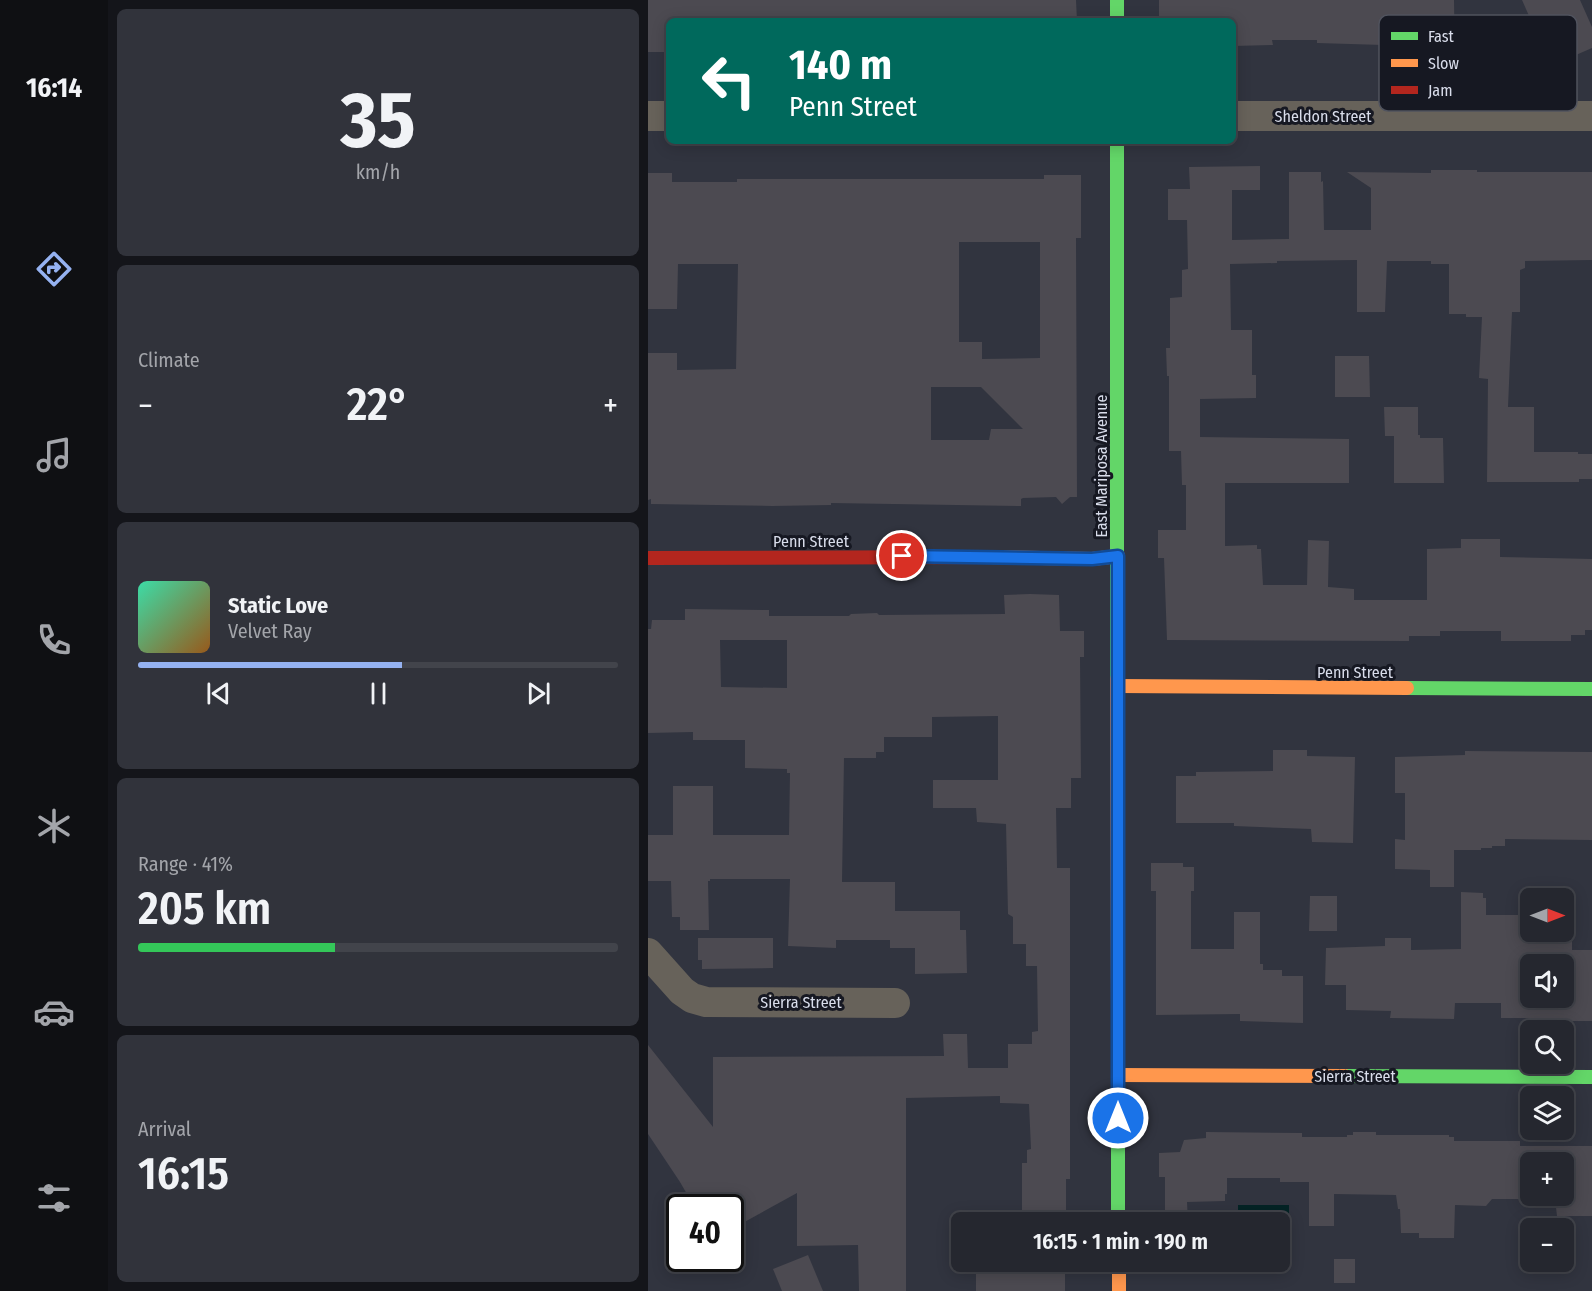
<!DOCTYPE html>
<html lang="en">
<head>
<meta charset="utf-8">
<style>
	body { margin:0; font-family:"Fira Sans Condensed",sans-serif; background:#31333b; color:#f1f3f6; height:100vh; display:flex; flex-direction:column; font-size:22px; white-space:nowrap }
	* { box-sizing:border-box; margin:0 }
	p { font-size:20px; color:#a3a5aa }
	.icon { flex:none; width:33px; height:33px; fill:none; stroke:currentColor; stroke-width:2; stroke-linecap:round; stroke-linejoin:round }
	.map { position:relative; flex:1; overflow:hidden }
	.panel { display:flex; flex-direction:column; gap:9px; padding:9px; background:#14151a; width:540px }
	.panel>* { flex:none }
	.banner { position:absolute; left:18px; top:18px; width:570px; height:126px; border-radius:9px; box-shadow:0 3px 15px #0003,0 0 0 2px #42444b; background:#00695c; color:#fff; overflow:hidden }
	.needle { width:39px; rotate:90deg }
	.fabs { position:absolute; left:872px; top:888px; display:grid; gap:12px }
	.fabs a { display:grid; place-items:center; width:54px; height:54px; border-radius:9px; background:#25272f; box-shadow:0 3px 15px #0003,0 0 0 2px #42444b; font-size:30px }
	.speed { position:absolute; left:18px; top:1194px; display:flex; gap:12px; font-size:30px; font-weight:700; text-align:center }
	.speed>* { display:grid; place-content:center; width:78px; height:78px; border-radius:50%; background:#25272f; box-shadow:0 3px 15px #0003,0 0 0 2px #42444b; line-height:1 }
	.speed .limit { border:3px solid #111; border-radius:9px; background:#fff; color:#111 }
	.pin { position:absolute; display:grid; place-items:center; width:51px; height:51px; color:#fff; margin:-26px; border:3px solid #fff; border-radius:50%; box-shadow:0 2px 6px #0007 }
	.me { position:absolute; width:66px; margin:-33px; rotate:0deg; stroke-linejoin:round; filter:drop-shadow(0 0 4px #0008) }
	.turn { display:flex; align-items:center; gap:21px; height:126px; padding:0 24px; font-size:27px }
	.turn .icon { width:78px; height:78px; stroke-width:2.5 }
	.turn b { display:block; font-size:42px; line-height:51px }
	.big { font-size:45px; font-weight:600; line-height:1.1 }
	.panel .tile { flex:1; display:flex; flex-direction:column; justify-content:center; gap:9px; min-width:0; padding:0 21px; border-radius:9px; background:#31333b }
	.panel .dial { align-items:center; gap:0 }
	.dial b { font-size:78px; line-height:1 }
	.song { display:flex; align-items:center; gap:18px }
	.cover { width:72px; height:72px; border-radius:9px; background:linear-gradient(135deg,hsl(160 70% 55%),hsl(30 70% 35%)) }
	.played { height:6px; border-radius:3px; background:linear-gradient(90deg,#95b2f1 55%,#42444b 55%) }
	.keys { display:flex; justify-content:space-around; direction:ltr }
	.heat { display:flex; justify-content:space-between; align-items:center; font-size:33px; direction:ltr }
	.charge { height:9px; border-radius:4px; background:linear-gradient(90deg,#34c759 41%,#42444b 0) }
	.trip { position:absolute; left:303px; top:1212px; width:339px; height:60px; border-radius:9px; background:#25272f; box-shadow:0 3px 15px #0003,0 0 0 2px #42444b; font-weight:600; line-height:60px; text-align:center }
	main { display:flex; flex:1; min-height:0 }
	.tabs { display:flex; flex-direction:column; width:108px; justify-content:space-around; align-items:center; background:#0f1013; color:#a3a5aa }
	.tabs .icon { width:42px; height:42px }
	.tabs .selected { color:#95b2f1 }
	.tabs b { font-size:27px; color:#f1f3f6 }
	.map>svg:first-child { display:block }
</style>
</head>
<body>
<main>
<nav class="tabs">
<b>16:14</b>
<svg class="icon selected" aria-label="directions" viewBox="0 0 24 24"><path d="M12 3l9 9-9 9-9-9zM9 14v-3h6M13 9l2 2-2 2"/></svg>
<svg class="icon" aria-label="music" viewBox="0 0 24 24"><path d="M9 18V5l10-2v13"/><circle cx="6" cy="18" r="3"/><circle cx="16" cy="16" r="3"/></svg>
<svg class="icon" aria-label="phone" viewBox="0 0 24 24"><path d="M5 4h4l2 5-3 2q2 4 5 5l2-3 5 2v4C11 20 4 13 5 4z"/></svg>
<svg class="icon" aria-label="climate" viewBox="0 0 24 24"><path d="M12 3v18M4 7l16 10M4 17L20 7"/></svg>
<svg class="icon" aria-label="car" viewBox="0 0 24 24"><path d="M5 17H2v-5l4-1 3-4h7l3 4 3 1v5h-3M9 17h6M6 11h13"/><circle cx="7" cy="17" r="2"/><circle cx="17" cy="17" r="2"/></svg>
<svg class="icon" aria-label="filters" viewBox="0 0 24 24"><path d="M4 7h16M4 17h16"/><circle cx="9" cy="7" r="2"/><circle cx="15" cy="17" r="2"/></svg>
</nav>
<section class="panel">
<div class="tile dial"><b>35</b><p>km/h</p></div>
<div class="tile"><p>Climate</p>
<div class="heat"><a>−</a><b class="big">22°</b><a>+</a></div>
</div>
<div class="tile">
<div class="song"><i class="cover"></i><div><b>Static Love</b><p>Velvet Ray</p></div></div>
<div class="played"></div>
<div class="keys"><svg class="icon" aria-label="previous" viewBox="0 0 24 24"><path d="M18 5L8 12l10 7zM5 5v14"/></svg><svg class="icon" aria-label="pause" viewBox="0 0 24 24"><path d="M8 5v14M16 5v14"/></svg><svg class="icon" aria-label="next" viewBox="0 0 24 24"><path d="M6 5l10 7-10 7zM19 5v14"/></svg></div>
</div>
<div class="tile"><p>Range · 41%</p><b class="big">205 km</b><div class="charge"></div></div>
<div class="tile"><p>Arrival</p><b class="big">16:15</b></div>
</section>
<div class="map">
<svg width="944" height="1291" viewBox="0 0 944 1291">
	<rect width="100%" height="100%" fill="#31343f"/>
	<polygon fill="#042325" points="590,1205 641,1205 641,1232 632,1232 632,1222 590,1222"/>
	<g fill="#4c4a51" fill-rule="evenodd">
		<polygon points="0,0 428,0 429,21 21,21 21,52 0,52"/>
		<polygon points="511,0 806,0 807,65 791,45 735,45 669,43 669,40 624,40 625,45 585,46 585,21 511,21"/>
		<polygon points="874,0 932,0 944,27 944,48 905,65 901,56 899,57"/>
		<polygon points="612,166 612,190 584,190 584,240 641,239 641,172 673,172 673,182 675,181 676,230 723,230 723,188 699,172 783,173 783,170 829,170 829,172 944,172 944,260 877,261 877,268 872,270 872,312 864,312 860,407 886,407 886,452 930,452 930,454 944,454 944,479 931,479 931,482 839,482 840,379 831,378 834,317 818,317 818,314 801,314 801,264 783,264 783,261 739,261 737,312 709,312 709,260 629,261 629,263 582,264 583,330 604,330 604,375 608,375 608,398 552,399 552,437 701,439 701,483 577,483 577,546 609,545 609,549 613,549 615,585 659,585 660,540 681,541 680,587 706,589 706,600 779,600 779,549 813,548 813,539 852,539 852,557 944,559 944,630 937,630 937,635 923,635 923,641 853,641 853,631 792,631 792,636 761,636 761,641 519,640 516,558 510,558 510,530 538,530 538,485 534,485 533,451 521,451 521,376 519,376 518,348 522,348 522,298 534,297 534,270 540,269 539,220 520,220 520,189 542,189 541,167"/>
		<path d="M0,173H24V182H89V179H396V175H433V238H428L429,497H422L414,504L408,497L375,498L373,499V506L183,503V505L124,506L3,504V499L0,500V353H29V370L88,369L90,264H30L29,309H0ZM311,242H392V358L334,359V342H311ZM283,387H333L375,429H343L341,440H283Z"/>
		<polygon points="687,356 721,356 722,397 687,397"/>
		<polygon points="736,407 770,407 770,435 772,435 772,438 795,438 796,483 746,483 746,436 737,436"/>
		<path d="M382,594L411,595L412,631H436V657H432L433,778H423V808H408L409,868H422V1179H418V1222H374V1163H379V1150L383,1149L381,1104L352,1103V1096L258,1098V1291H211L210,1245L149,1246V1193L82,1230V1208H47L32,1182L0,1134V1045L65,1127V1057L296,1056L295,1034H319L320,1068H360V1044H384V1032L390,1031L389,966H378V944H365V917L360,914L358,824L329,822L328,808H285V780H350V716L284,717V737H236V752H228V758H196L194,882H247V911H312V930H318L319,973L267,974V948H242V940H188V948L140,946L142,879H62V881H60L61,930H32V917H24L23,881H0V835H25V786H65V835H141L142,773H139V769L97,768V740H45V732L0,733V629H3L4,620H37V609L121,610V616H201L203,614L229,613L231,615L357,614L356,595ZM72,640H139V688L73,687Z"/>
		<polygon points="625,750 659,750 659,756 707,757 705,843 664,842 663,829 586,826 586,823 528,823 528,776 548,776 548,772 625,771"/>
		<polygon points="817,751 944,752 944,840 857,839 857,846 844,846 844,848 833,848 833,850 806,850 806,887 782,887 782,870 747,869 747,839 757,840 757,793 747,793 747,757 817,755"/>
		<polygon points="503,863 535,863 535,867 546,867 546,891 543,891 543,949 586,949 586,912 612,912 612,964 615,964 615,970 634,970 634,976 655,976 655,1023 592,1021 592,1014 508,1015 508,891 503,891"/>
		<path d="M813,892L835,893V898H838V915H882V932H915V915H924V950H944V1021H914V1019L898,1018H853V1003H807L806,1019L742,1018L743,1011L698,1010V985H677L678,948L737,946V938H763V950L813,949ZM882,964H915V998H882Z"/>
		<polygon points="662,896 689,896 689,931 661,931"/>
		<polygon points="50,938 125,938 125,968 54,969 54,960 50,960"/>
		<path d="M558,1132L654,1133V1137H699V1135H705V1132H728V1135H801V1137H806V1141H872V1146H944V1216H909L907,1199H844L838,1206L807,1205L806,1238H771V1233H753L752,1209H750L748,1195L686,1194V1226H661V1182H632V1178H579V1194H577V1201L539,1202L540,1222H517V1177H511V1153L532,1152L536,1140L558,1138ZM882,1162H915V1196H882Z"/>
		<polygon points="160,1255 175,1291 134,1291 125,1269"/>
		<rect x="686" y="1259" width="21" height="24"/>
		<rect x="328" y="1267" width="89" height="24"/>
	</g>
	<g fill="none" stroke-linecap="round" stroke-linejoin="round">
		<g stroke="#67625a" stroke-width="30">
			<polyline points="0,116 21,116"/>
			<polyline points="585,116 944,116"/>
			<polyline points="0,953 34,991 44,998 58,1002 247,1003"/>
		</g>
		<g stroke="#63d668" stroke-width="14">
			<polyline points="469,0 469,21"/>
			<polyline points="469,141 469,679"/>
			<polyline points="759,688 944,689"/>
			<polyline points="470,1011 470,1222"/>
			<polyline points="697,1076 944,1077"/>
		</g>
		<g stroke="#ff974d" stroke-width="14">
			<polyline points="342,557 444,559 470,556"/>
			<polyline points="469,679 470,1011"/>
			<polyline points="470,686 759,688"/>
			<polyline points="470,1075 697,1076"/>
			<polyline points="471,1262 471,1291"/>
		</g>
		<polyline stroke="#b3261e" stroke-width="14" points="0,558 342,557"/>
	</g>
	<g fill="none" stroke-linecap="round" stroke-linejoin="round">
		<g stroke="#114b97" stroke-width="15">
			<polyline id="route" points="254,556 444,559 470,556 470,1118"/>
		</g>
		<use href="#route" stroke="#1a73e8" stroke-width="10"/>
	</g>
	<g text-anchor="middle" stroke-width="6" stroke-linejoin="round" paint-order="stroke">
		<g font-size="16" fill="#d9ddeb" stroke="#161822">
			<text x="675" y="122">Sheldon Street</text>
			<text transform="translate(453 466) rotate(-90)" y="6">East Mariposa Avenue</text>
			<text x="163" y="547">Penn Street</text>
			<text x="707" y="678">Penn Street</text>
			<text x="153" y="1008">Sierra Street</text>
			<text x="707" y="1082">Sierra Street</text>
		</g>
	</g>
	<rect x="731" y="15" width="198" height="96" rx="9" fill="#161822" stroke="#50535e" stroke-width="1.5"/>
	<rect x="743" y="32" width="27" height="8" fill="#63d668"/>
	<rect x="743" y="59" width="27" height="8" fill="#ff974d"/>
	<rect x="743" y="86" width="27" height="8" fill="#b3261e"/>
	<g font-size="16" fill="#d9ddeb">
		<text x="780" y="42">Fast</text>
		<text x="780" y="69">Slow</text>
		<text x="780" y="96">Jam</text>
	</g>
</svg>
<div class="fabs">
<a><svg class="needle" viewBox="-14 -14 28 28"><path d="M0-13l5 13h-10z" fill="#e53935"/><path d="M0 13l5-13h-10z" fill="#a3a5aa"/></svg></a>
<a><svg class="icon" aria-label="sound" viewBox="0 0 24 24"><path d="M4 9h4l5-4v14l-5-4H4zM17 9q2 3 0 6"/></svg></a>
<a><svg class="icon" aria-label="search" viewBox="0 0 24 24"><circle cx="10" cy="10" r="6"/><path d="M15 15l6 6"/></svg></a>
<a><svg class="icon" aria-label="layers" viewBox="0 0 24 24"><path d="M12 4l9 5-9 5-9-5zM3 14l9 5 9-5"/></svg></a>
<a>+</a>
<a>−</a>
</div>
<div class="speed"><div class="limit">40</div></div>
<div class="pin" style="left:254px;top:556px;background:#d93025"><svg class="icon" aria-label="arrive" viewBox="0 0 24 24"><path d="M6 21V4h12l-3 4 3 4H6"/></svg></div>
<svg class="me" style="left:470px;top:1118px" viewBox="-20 -20 40 40"><circle r="17" fill="#1a73e8" stroke="#fff" stroke-width="3"/><path d="M0-11L8 9 0 5-8 9z" fill="#fff"/></svg>
<div class="trip">16:15 · 1 min · 190 m</div>
<div class="banner">
<div class="turn"><svg class="icon" aria-label="left" viewBox="0 0 24 24"><path d="M17 20v-9H6M10 6l-5 5 5 5"/></svg><div><b>140 m</b>Penn Street</div></div>
</div>
</div>
</main>
</body>
</html>
